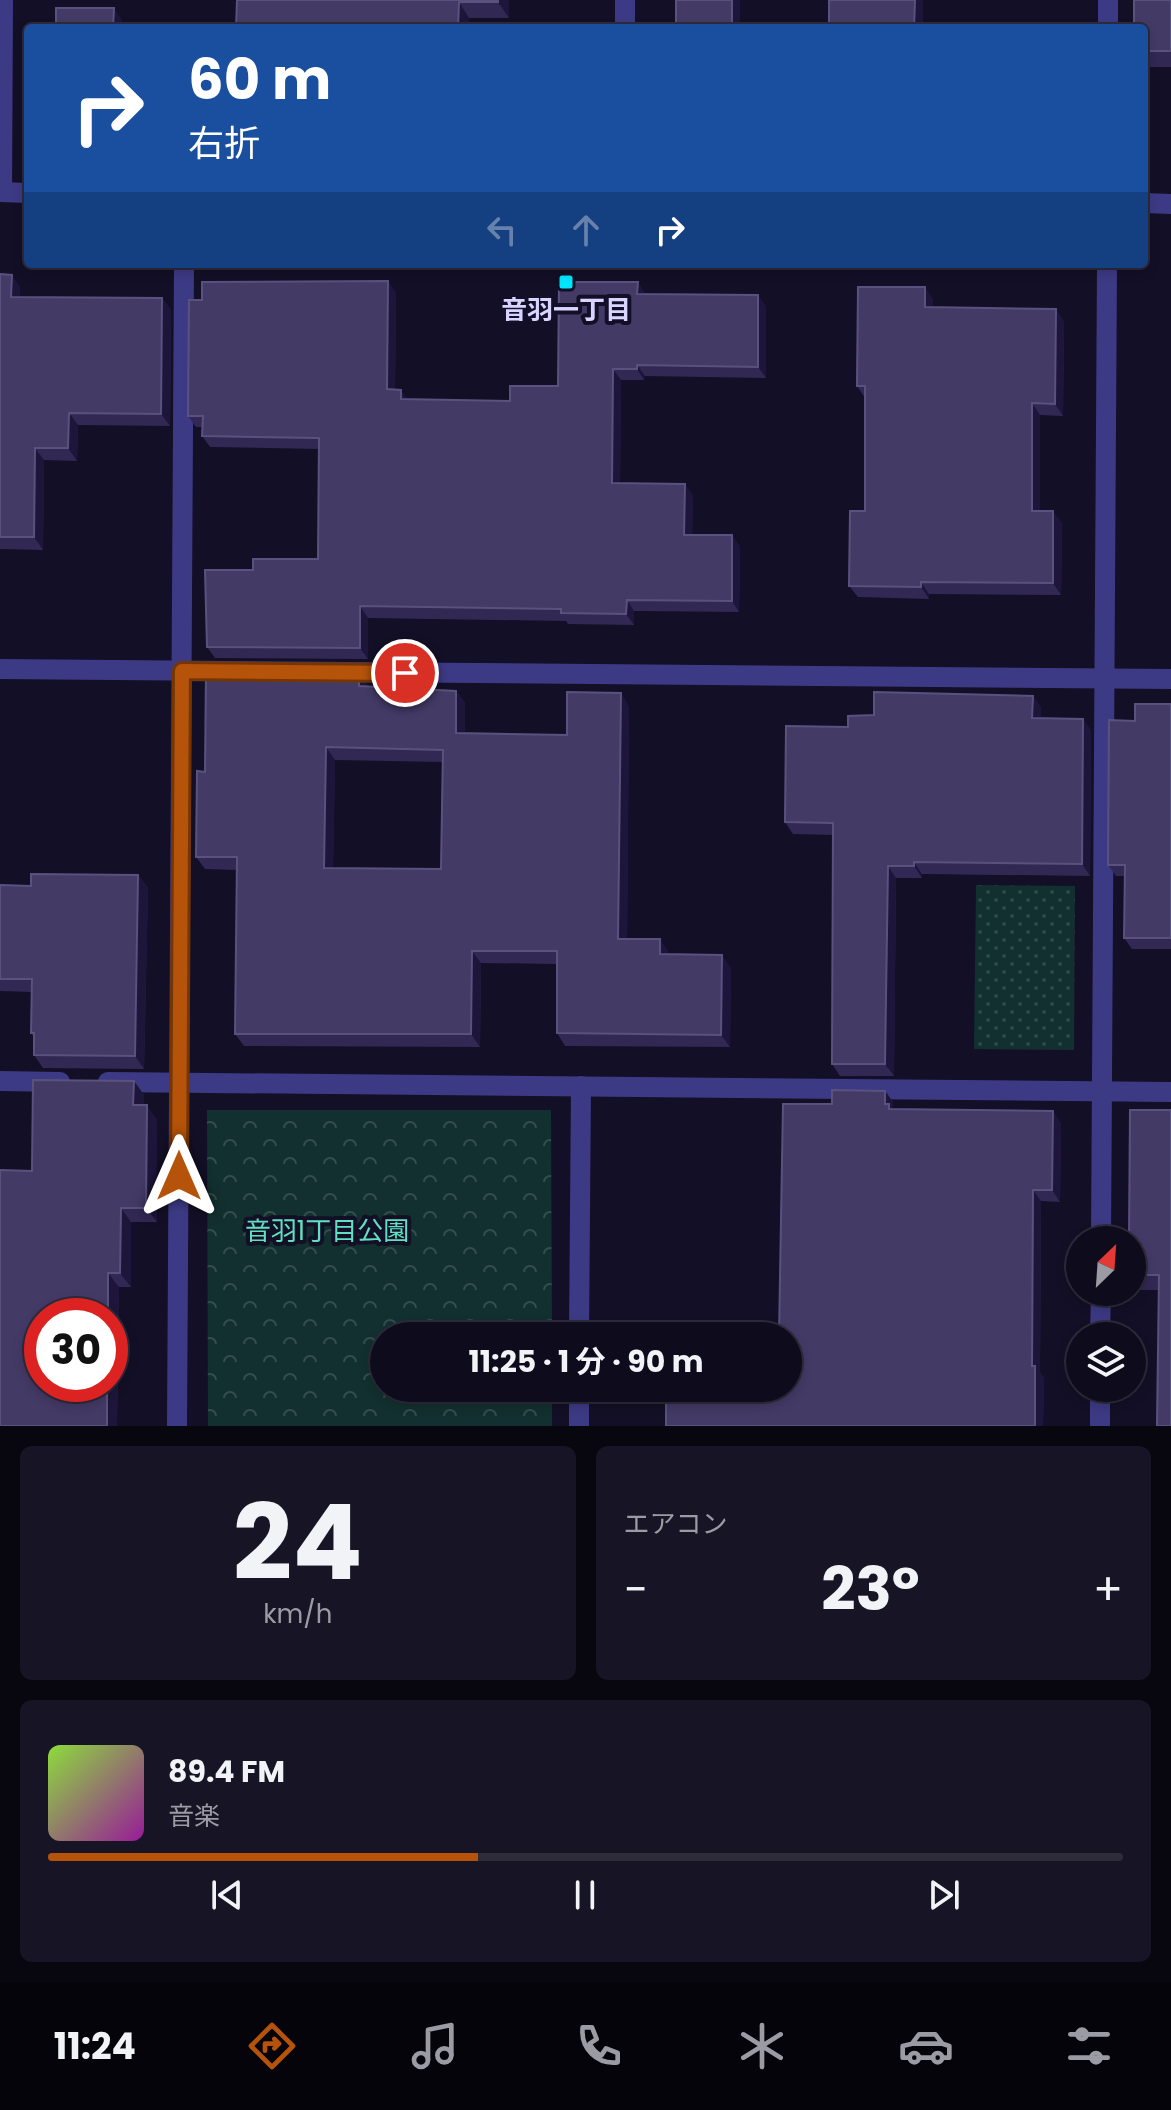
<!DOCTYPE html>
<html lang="ja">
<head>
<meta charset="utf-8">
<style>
	body { margin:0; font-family:Poppins,"Noto Sans JP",sans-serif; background:#171425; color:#f1f3f6; height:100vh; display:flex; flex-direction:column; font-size:30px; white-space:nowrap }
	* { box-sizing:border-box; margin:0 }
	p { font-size:26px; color:#9b9ba3 }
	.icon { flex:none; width:44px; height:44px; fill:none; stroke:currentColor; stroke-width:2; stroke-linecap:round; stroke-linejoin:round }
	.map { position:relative; height:1426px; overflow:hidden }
	.drawer { display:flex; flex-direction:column; gap:20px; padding:20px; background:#08060f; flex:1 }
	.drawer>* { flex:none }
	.top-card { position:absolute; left:24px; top:24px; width:1124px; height:244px; border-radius:8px; box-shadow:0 4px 12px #0003,0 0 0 2px #2e2b3b; background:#1a4fa0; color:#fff; overflow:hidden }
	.needle { width:52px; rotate:25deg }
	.controls { position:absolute; left:1066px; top:1226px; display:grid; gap:16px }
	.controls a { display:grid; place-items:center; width:80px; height:80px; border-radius:50%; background:#0e0b1c; box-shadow:0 4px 12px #0003,0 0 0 2px #2e2b3b; font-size:40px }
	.speed { position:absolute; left:24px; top:1298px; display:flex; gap:16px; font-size:40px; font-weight:700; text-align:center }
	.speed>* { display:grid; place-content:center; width:104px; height:104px; border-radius:50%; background:#0e0b1c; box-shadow:0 4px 12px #0003,0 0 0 2px #2e2b3b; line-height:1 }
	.speed .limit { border:12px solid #d22; background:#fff; color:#111 }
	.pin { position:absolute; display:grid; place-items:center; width:68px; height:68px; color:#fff; margin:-34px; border:4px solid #fff; border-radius:50%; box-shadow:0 2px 8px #0007 }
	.me { position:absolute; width:88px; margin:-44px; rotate:0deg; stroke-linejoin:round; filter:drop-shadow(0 0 6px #0008) }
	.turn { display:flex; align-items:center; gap:28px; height:168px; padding:0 32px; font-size:36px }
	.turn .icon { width:104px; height:104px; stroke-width:2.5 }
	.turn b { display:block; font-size:56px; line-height:68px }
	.lanes { display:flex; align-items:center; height:76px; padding:0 32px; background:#0003; justify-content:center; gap:40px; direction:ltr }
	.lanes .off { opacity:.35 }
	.big { font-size:60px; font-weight:700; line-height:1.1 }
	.drawer .tile { flex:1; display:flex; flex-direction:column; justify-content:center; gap:12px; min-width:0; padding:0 28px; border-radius:12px; background:#171425 }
	.drawer .dial { align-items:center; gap:0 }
	.dial b { font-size:104px; line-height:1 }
	.song { display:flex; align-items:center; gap:24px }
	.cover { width:96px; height:96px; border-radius:12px; background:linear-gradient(135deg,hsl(90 70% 55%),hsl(300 70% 35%)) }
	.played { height:8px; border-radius:4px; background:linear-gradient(90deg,#b45309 40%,#2e2b3b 40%) }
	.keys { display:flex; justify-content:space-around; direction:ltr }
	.heat { display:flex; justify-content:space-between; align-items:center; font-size:44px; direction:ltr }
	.drawer .tiles { flex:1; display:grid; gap:20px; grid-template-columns:1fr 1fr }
	.tile:last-child { grid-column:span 2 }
	.trip { position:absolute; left:370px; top:1322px; width:432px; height:80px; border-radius:40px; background:#0e0b1c; box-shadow:0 4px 12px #0003,0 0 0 2px #2e2b3b; font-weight:700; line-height:80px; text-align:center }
	.dock { display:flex; height:128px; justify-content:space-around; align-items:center; background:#06040b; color:#9b9ba3 }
	.dock .icon { width:56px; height:56px }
	.dock .on { color:#b45309 }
	.dock b { font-size:36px; color:#f1f3f6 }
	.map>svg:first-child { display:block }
</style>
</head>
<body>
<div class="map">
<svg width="1171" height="1426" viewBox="0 0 1171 1426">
	<defs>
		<pattern id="grass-dots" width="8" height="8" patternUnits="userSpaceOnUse" patternTransform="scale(2)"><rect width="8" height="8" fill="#12302f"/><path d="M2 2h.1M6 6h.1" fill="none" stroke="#344d4e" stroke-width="1.8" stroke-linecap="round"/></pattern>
		<pattern id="forest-crowns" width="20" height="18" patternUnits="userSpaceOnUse" patternTransform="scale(2)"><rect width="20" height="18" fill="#12302f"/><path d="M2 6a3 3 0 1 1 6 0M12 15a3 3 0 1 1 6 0" fill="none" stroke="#344d4e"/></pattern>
	</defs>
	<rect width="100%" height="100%" fill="#130f26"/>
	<polygon fill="url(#grass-dots)" points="976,885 1075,886 1074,1050 974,1049"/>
	<polygon fill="url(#forest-crowns)" points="207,1110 551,1110 552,1336 384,1336 384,1388 552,1388 552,1426 208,1426"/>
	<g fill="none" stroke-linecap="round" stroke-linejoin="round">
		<g stroke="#3d3a85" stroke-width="20">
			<polyline points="625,28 625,0"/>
			<polyline points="1108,28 1108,0"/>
			<polyline points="2,192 3,0"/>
			<polyline points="0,669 1171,679"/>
			<polyline points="0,1081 60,1082"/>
			<polyline points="108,1082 1171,1092"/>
			<polyline points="1101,1240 1107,264"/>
			<polyline points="579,1336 581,1086"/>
			<polyline points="1100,1336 1101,1292"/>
			<polyline points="177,1426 184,264"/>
			<polyline points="579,1426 579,1388"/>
			<polyline points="1100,1426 1100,1388"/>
		</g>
		<g stroke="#3d3a85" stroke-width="20">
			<polyline points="0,192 28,193"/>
			<polyline points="1144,203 1171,204"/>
		</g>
	</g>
	<g fill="#312854" fill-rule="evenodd">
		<polygon points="237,0 509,0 509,18 469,18 469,28 236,28"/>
		<polygon points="1171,0 1171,67 1145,67 1144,65 1144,28"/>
		<polygon points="0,274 20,287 20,297 162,298 171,310 170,426 78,425 77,461 44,460 43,550 0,549"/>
		<polygon points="396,293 395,390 408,399 510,401 558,386 645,293 766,306 766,378 645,376 644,380 621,380 620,483 693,495 692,535 740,546 739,612 634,611 634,625 568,624 566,621 368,618 368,659 215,658 207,647 253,570 318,559 319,449 210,447 202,436 203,427 196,427 188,416 202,300"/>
		<polygon points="933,299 933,307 1064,321 1063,416 1040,415 1040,511 1062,523 1061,595 929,594 929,599 858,597 849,586 865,511 865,398 857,386"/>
		<path d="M368,685V687L456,691L465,703V733L567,735L629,706L627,939L668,951V954L731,968L730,1047L565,1046L557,1033V964L481,963L480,1047L244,1046L235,1034L237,870L205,869L196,857L205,772ZM335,760L442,762L441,869L333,868Z"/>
		<polygon points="1033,696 1041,708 1041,718 1083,719 1091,731 1090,876 922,874 922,878 896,878 894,1076 840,1076 832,1064 833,835 793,834 785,822 848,727 874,715"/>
		<polygon points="1171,704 1171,949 1132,949 1124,938 1125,876 1116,876 1108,865 1135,721"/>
		<polygon points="138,875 148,888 144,1069 43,1068 34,1055 34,1037 31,1033 32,992 0,991 0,885 31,886"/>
		<polygon points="134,1081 144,1095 144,1105 157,1120 157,1222 131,1222 131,1287 119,1287 117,1426 0,1426 32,1171"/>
		<polygon points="885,1091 893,1102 893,1109 1061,1123 1060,1202 1041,1201 1040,1373 1044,1378 1043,1426 666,1426 778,1398 832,1104"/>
		<polygon points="1171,1110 1159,1290 1139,1290 1132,1280 1132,1240"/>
	</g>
	<g fill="#1d163a">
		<polygon points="498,0 509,0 509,18 498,2"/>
		<rect x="732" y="0" width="8" height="28"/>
		<polygon points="915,0 923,0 923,28 914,28"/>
		<polygon points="459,2 469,18 469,28 458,28"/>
		<polygon points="114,8 122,20 122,28 113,28"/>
		<polygon points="12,275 20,287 20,309 11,297"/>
		<polygon points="388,281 396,293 395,401 387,389"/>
		<polygon points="638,282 645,293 645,305 637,294"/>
		<polygon points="925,287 933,299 933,319 925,307"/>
		<polygon points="758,295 766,306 766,378 758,367"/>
		<polygon points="162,298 171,310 170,426 161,414"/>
		<polygon points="1056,309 1064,321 1063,416 1055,404"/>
		<polygon points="637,365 645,376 644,380 637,369"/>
		<polygon points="613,369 621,380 620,494 612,483"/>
		<polygon points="401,390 409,401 401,399"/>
		<polygon points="1032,403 1040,415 1040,523 1032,511"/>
		<polygon points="69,413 78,425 77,461 68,448"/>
		<polygon points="35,448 44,460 43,550 34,537"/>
		<polygon points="685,484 693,495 692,546 684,535"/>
		<polygon points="1053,511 1062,523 1061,595 1053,583"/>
		<polygon points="732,535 740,546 739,612 732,601"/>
		<polygon points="921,582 929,594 929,599 921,587"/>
		<polygon points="627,600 634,611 634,625 626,614"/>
		<polygon points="360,606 368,618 368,659 360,648"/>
		<polygon points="359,673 368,685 368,699 359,686"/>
		<polygon points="456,691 465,703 465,746 456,733"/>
		<polygon points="621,693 629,706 627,951 618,939"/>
		<polygon points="1033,696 1041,708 1041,730 1032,718"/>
		<polygon points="1083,719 1091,731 1090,876 1082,864"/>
		<polygon points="326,747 335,760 333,881 324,868"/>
		<polygon points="914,862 922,874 922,878 914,866"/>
		<polygon points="888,866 896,878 894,1076 885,1064"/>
		<polygon points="138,875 148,888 144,1069 135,1056"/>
		<polygon points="660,939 668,951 668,967 660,954"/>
		<polygon points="472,951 481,963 480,1047 471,1034"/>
		<polygon points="722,955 731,968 730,1047 721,1035"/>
		<polygon points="134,1081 144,1095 144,1120 133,1105"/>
		<polygon points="885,1091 893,1102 893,1110 898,1116 885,1104"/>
		<polygon points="147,1105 157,1120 157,1222 146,1208"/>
		<polygon points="1053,1111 1061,1123 1060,1202 1052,1190"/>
		<polygon points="1033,1190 1041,1201 1040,1373 1044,1378 1043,1426 1035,1426 1032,1366"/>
		<polygon points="121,1208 131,1222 131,1287 120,1273"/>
		<polygon points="108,1273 119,1287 117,1426 107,1426 107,1384 110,1384 110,1316 108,1316"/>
	</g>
	<g fill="#433a66" stroke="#5a527e" stroke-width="2" fill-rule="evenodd">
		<polygon points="237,0 498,0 498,2 459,2 458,28 236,28"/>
		<rect x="676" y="0" width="56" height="28"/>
		<polygon points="829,0 915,0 914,28 829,28"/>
		<polygon points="1134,0 1171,0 1171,51 1144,51 1144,28 1134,28"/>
		<polygon points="56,8 114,8 113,28 56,28"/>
		<polygon points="0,274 12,275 11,297 162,298 161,414 69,413 68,448 35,448 34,537 0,537"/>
		<polygon points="388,281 387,389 401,390 401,399 510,401 510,386 558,386 559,282 638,282 637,294 758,295 758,367 637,365 637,369 613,369 612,483 685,484 684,535 732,535 732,601 627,600 626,614 561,613 561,609 360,606 360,648 207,647 205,570 253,570 253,559 318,559 319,438 202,436 203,416 188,416 189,300 202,300 202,282"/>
		<polygon points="858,287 925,287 925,307 1056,309 1055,404 1032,403 1032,511 1053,511 1053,583 921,582 921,587 849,586 850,511 865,511 865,386 857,386"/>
		<path d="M206,671L359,673V686L456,691V733L567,735V692L621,693L618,939H660V954L722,955L721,1035L557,1033V951H472L471,1034H235L237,857H196L197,771L205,772ZM326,747L443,750L441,869L324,868Z"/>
		<polygon points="874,692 1033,696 1032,718 1083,719 1082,864 914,862 914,866 888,866 885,1064 832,1064 833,823 785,822 786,726 848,727 848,716 874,715"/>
		<polygon points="1135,704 1171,704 1171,938 1124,938 1125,865 1108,865 1109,720 1135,721"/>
		<polygon points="31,874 138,875 135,1056 34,1055 34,1033 31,1033 32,979 0,979 0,885 31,886"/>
		<polygon points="33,1080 134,1081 133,1105 147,1105 146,1208 121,1208 120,1273 108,1273 108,1316 42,1316 42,1384 107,1384 107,1426 0,1426 0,1170 32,1171"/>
		<polygon points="832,1090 885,1091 885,1104 889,1104 889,1109 1053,1111 1052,1190 1033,1190 1032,1366 1035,1366 1035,1426 666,1426 666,1396 778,1398 779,1388 788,1388 788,1336 779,1336 783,1104 832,1104"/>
		<polygon points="1130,1110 1171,1110 1171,1426 1157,1426 1159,1275 1132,1275 1132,1240 1129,1240"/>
	</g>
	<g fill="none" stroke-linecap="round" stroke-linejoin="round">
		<g stroke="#753606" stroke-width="20">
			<polyline id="route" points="179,1176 182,671 405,673"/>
		</g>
		<use href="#route" stroke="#b45309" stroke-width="14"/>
	</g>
	<rect fill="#00e5ff" stroke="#130f26" stroke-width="3" x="558" y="274" width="16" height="16" rx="4"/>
	<g text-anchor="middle" stroke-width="8" stroke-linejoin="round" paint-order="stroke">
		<g font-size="26" font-weight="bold" fill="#d9d4ff" stroke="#130f26">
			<text x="566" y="319">音羽一丁目</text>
		</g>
		<g font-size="26" fill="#5fe0c0" stroke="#130f26">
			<text x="327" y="1240">音羽1丁目公園</text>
		</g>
	</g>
</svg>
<div class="controls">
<a><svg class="needle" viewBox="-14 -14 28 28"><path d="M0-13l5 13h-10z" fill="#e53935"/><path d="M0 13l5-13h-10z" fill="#9b9ba3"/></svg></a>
<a><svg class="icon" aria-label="layers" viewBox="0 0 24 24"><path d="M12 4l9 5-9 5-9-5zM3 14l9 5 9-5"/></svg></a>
</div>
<div class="speed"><div class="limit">30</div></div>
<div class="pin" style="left:405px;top:673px;background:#d93025"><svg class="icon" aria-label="arrive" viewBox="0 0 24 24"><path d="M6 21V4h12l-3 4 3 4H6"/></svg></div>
<svg class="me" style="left:179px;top:1176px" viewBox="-20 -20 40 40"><path d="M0-17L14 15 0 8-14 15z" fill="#b45309" stroke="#fff" stroke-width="4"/></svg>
<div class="trip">11:25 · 1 分 · 90 m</div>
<div class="top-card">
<div class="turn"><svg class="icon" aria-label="right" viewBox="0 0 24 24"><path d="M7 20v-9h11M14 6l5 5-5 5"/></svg><div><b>60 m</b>右折</div></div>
<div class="lanes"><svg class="icon off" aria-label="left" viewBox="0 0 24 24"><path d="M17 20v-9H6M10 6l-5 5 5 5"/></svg><svg class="icon off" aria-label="ahead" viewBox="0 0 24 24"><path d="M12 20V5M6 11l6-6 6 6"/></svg><svg class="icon" aria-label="right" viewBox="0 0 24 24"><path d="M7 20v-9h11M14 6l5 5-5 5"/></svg></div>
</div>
</div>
<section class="drawer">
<div class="tiles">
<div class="tile dial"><b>24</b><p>km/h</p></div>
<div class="tile"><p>エアコン</p>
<div class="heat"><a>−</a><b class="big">23°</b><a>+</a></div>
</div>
<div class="tile">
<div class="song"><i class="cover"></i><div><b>89.4 FM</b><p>音楽</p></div></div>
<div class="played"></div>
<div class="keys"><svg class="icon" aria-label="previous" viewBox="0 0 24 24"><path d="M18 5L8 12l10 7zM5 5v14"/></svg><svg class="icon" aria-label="pause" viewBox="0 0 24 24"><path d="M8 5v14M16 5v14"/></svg><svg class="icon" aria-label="next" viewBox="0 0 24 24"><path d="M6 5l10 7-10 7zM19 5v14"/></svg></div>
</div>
</div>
</section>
<nav class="dock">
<b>11:24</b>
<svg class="icon on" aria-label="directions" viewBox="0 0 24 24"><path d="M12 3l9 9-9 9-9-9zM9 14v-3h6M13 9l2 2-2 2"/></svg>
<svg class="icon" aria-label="music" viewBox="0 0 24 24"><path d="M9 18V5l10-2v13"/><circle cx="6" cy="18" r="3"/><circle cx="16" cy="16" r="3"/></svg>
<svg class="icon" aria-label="phone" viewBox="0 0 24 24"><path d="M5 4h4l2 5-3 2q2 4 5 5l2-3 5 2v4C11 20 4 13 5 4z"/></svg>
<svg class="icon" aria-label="climate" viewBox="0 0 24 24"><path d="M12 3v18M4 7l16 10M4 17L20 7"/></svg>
<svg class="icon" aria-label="car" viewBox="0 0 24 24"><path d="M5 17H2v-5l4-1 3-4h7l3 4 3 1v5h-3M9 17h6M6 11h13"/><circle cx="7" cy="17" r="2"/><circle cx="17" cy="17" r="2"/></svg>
<svg class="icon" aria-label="filters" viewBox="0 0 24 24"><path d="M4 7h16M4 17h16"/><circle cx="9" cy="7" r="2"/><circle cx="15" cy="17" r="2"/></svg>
</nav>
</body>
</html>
